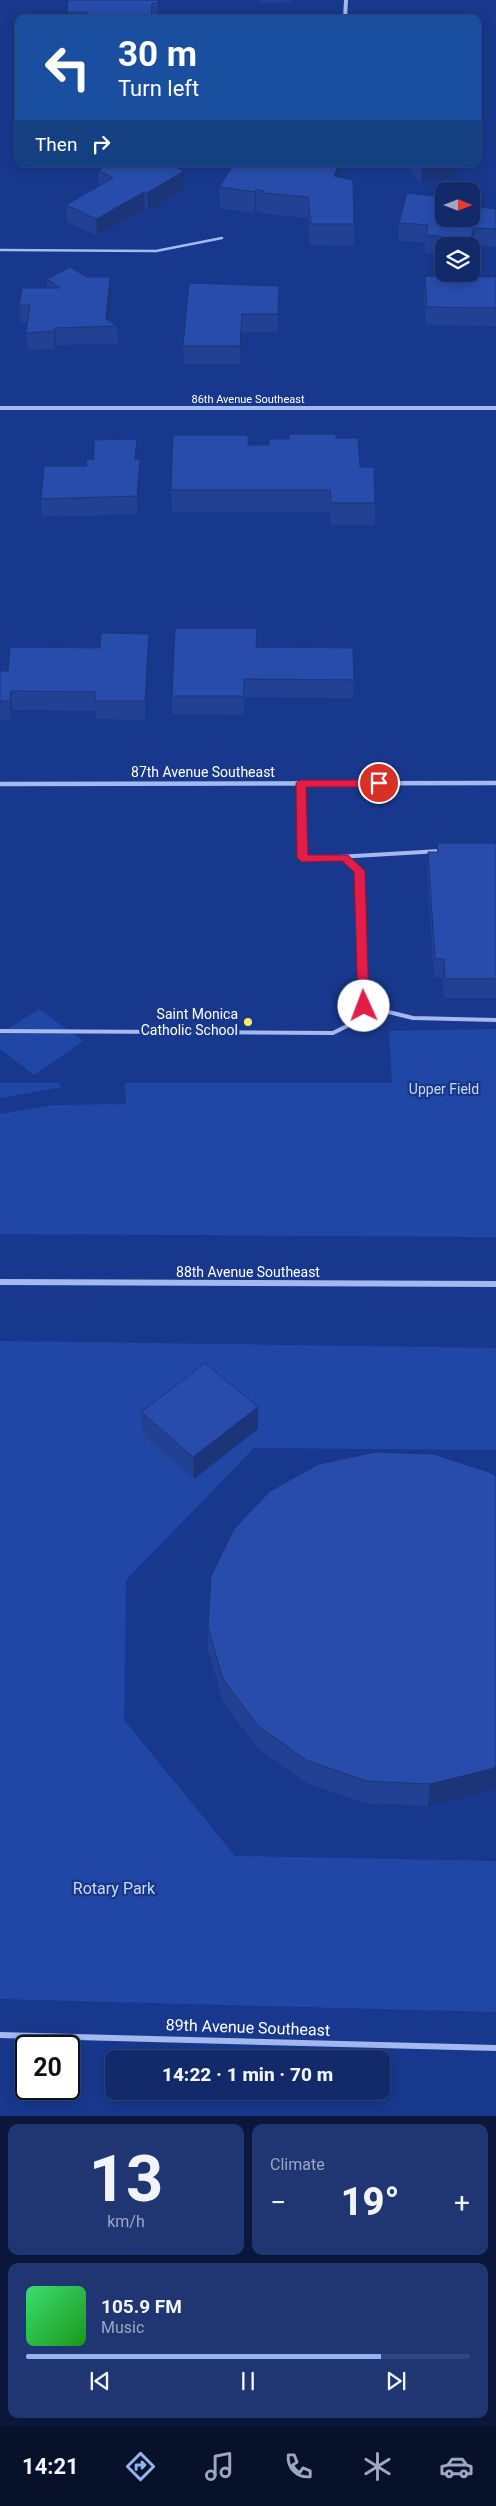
<!DOCTYPE html>
<html lang="en">
<head>
<meta charset="utf-8">
<style>
	body { margin:0; font-family:Roboto,sans-serif; background:#1f3672; color:#f1f3f6; height:100vh; display:flex; flex-direction:column; font-size:19px; white-space:nowrap }
	* { box-sizing:border-box; margin:0 }
	p { font-size:16px; color:#9ca7c1 }
	.icon { flex:none; width:28px; height:28px; fill:none; stroke:currentColor; stroke-width:2; stroke-linecap:round; stroke-linejoin:round }
	.map { position:relative; height:2116px; overflow:hidden }
	.panel { display:flex; flex-direction:column; gap:8px; padding:8px; background:#0a173a; flex:1 }
	.panel>* { flex:none }
	.hud { position:absolute; left:15px; top:15px; width:466px; height:152px; border-radius:10px; box-shadow:0 2px 12px #0003,0 0 0 1px #31467e; background:#1a4fa0; color:#fff; overflow:hidden }
	.needle { width:32px; rotate:90deg }
	.buttons { position:absolute; left:435px; top:182px; display:grid; gap:10px }
	.buttons a { display:grid; place-items:center; width:45px; height:45px; border-radius:10px; background:#122a6a; box-shadow:0 2px 12px #0003,0 0 0 1px #31467e; font-size:25px }
	.speed { position:absolute; left:15px; top:2035px; display:flex; gap:10px; font-size:25px; font-weight:700; text-align:center }
	.speed>* { display:grid; place-content:center; width:65px; height:65px; border-radius:50%; background:#122a6a; box-shadow:0 2px 12px #0003,0 0 0 1px #31467e; line-height:1 }
	.speed .limit { border:2px solid #111; border-radius:8px; background:#fff; color:#111 }
	.pin { position:absolute; display:grid; place-items:center; width:42px; height:42px; color:#fff; margin:-21px; border:2px solid #fff; border-radius:50%; box-shadow:0 1px 5px #0007 }
	.me { position:absolute; width:55px; margin:-28px; rotate:358deg; stroke-linejoin:round; filter:drop-shadow(0 0 4px #0008) }
	.turn { display:flex; align-items:center; gap:18px; height:105px; padding:0 20px; font-size:22px }
	.turn .icon { width:65px; height:65px; stroke-width:2.5 }
	.turn b { display:block; font-size:35px; line-height:42px }
	.then { display:flex; align-items:center; height:48px; padding:0 20px; background:#0003; gap:10px; font-size:19px }
	.big { font-size:38px; font-weight:800; line-height:1.1 }
	.panel .tile { flex:1; display:flex; flex-direction:column; justify-content:center; gap:8px; min-width:0; padding:0 18px; border-radius:10px; background:#1f3672 }
	.panel .dial { align-items:center; gap:0 }
	.dial b { font-size:65px; line-height:1 }
	.song { display:flex; align-items:center; gap:15px }
	.cover { width:60px; height:60px; border-radius:8px; background:linear-gradient(135deg,hsl(140 70% 55%),hsl(120 70% 35%)) }
	.played { height:5px; border-radius:2px; background:linear-gradient(90deg,#95b2f1 80%,#31467e 80%) }
	.keys { display:flex; justify-content:space-around; direction:ltr }
	.heat { display:flex; justify-content:space-between; align-items:center; font-size:28px; direction:ltr }
	.panel .tiles { flex:1; display:grid; gap:8px; grid-template-columns:1fr 1fr }
	.tile:last-child { grid-column:span 2 }
	.trip { position:absolute; left:105px; top:2050px; width:285px; height:50px; border-radius:10px; background:#122a6a; box-shadow:0 2px 12px #0003,0 0 0 1px #31467e; font-weight:800; line-height:50px; text-align:center }
	.menu { display:flex; height:80px; justify-content:space-around; align-items:center; background:#07112a; color:#9ca7c1 }
	.menu .icon { width:35px; height:35px }
	.menu .active { color:#95b2f1 }
	.menu b { font-size:22px; color:#f1f3f6 }
	.map>svg:first-child { display:block }
</style>
</head>
<body>
<div class="map">
<svg width="496" height="2116" viewBox="0 0 496 2116">
	<rect width="100%" height="100%" fill="#18388d"/>
	<g fill="#2147a6">
		<polygon points="39,1009 83,1041 34,1075 0,1049 0,1034"/>
		<polygon points="496,1029 496,1237 0,1234 0,1114 54,1105 126,1104 125,1083 392,1083 389,1031"/>
		<polygon points="0,1083 58,1083 61,1087 0,1098"/>
		<polygon points="0,1341 496,1348 496,1450 254,1448 126,1580 124,1720 235,1856 496,1861 496,2012 0,1999"/>
	</g>
	<g fill="none" stroke-linecap="round" stroke-linejoin="round">
		<polyline stroke="#a4b9ee" stroke-width="2.5" points="0,250 156,251 222,238"/>
		<g stroke="#a4b9ee" stroke-width="4">
			<polyline points="301,783 303,859 440,851"/>
			<polyline points="364,1006 413,1018 496,1020"/>
			<polyline points="0,1031 333,1033 349,1025 364,1006 359,871 344,858"/>
		</g>
		<g stroke="#a4b9ee" stroke-width="4">
			<polyline points="345,19 346,0"/>
			<polyline points="0,408 496,408"/>
		</g>
		<polyline stroke="#a4b9ee" stroke-width="4.5" points="0,784 496,783"/>
		<g stroke="#a4b9ee" stroke-width="6">
			<polyline points="0,1282 496,1284"/>
			<polyline points="0,2035 496,2048"/>
		</g>
	</g>
	<g fill="#224193">
		<polygon points="160,0 159,19 67,19 67,12"/>
		<polygon points="259,0 291,0 291,2 259,3"/>
		<polygon points="480,148 479,165 457,169 457,176 421,183 404,164 478,164"/>
		<polygon points="234,164 340,164 339,177 354,224 354,246 310,245 308,218 263,214 263,212 256,211 255,213 220,208 219,187"/>
		<polygon points="98,170 184,171 185,188 148,211 145,209 97,236 67,222 66,205 99,186"/>
		<polygon points="479,207 496,209 496,247 473,245 471,251 471,246 444,246 444,254 425,253 425,242 398,241 399,223"/>
		<polygon points="425,276 496,277 496,326 426,325 424,294"/>
		<polygon points="87,277 110,277 111,294 108,321 117,326 118,344 56,345 55,349 28,350 26,333 28,322 21,322 19,305 47,288 47,279"/>
		<polygon points="279,286 278,332 242,332 240,364 184,364 183,346"/>
		<polygon points="336,438 360,467 375,503 375,525 330,525 330,512 172,512 171,490 248,445 269,445"/>
		<polygon points="140,459 140,477 138,514 42,517 41,499 87,466"/>
		<polygon points="257,647 354,680 353,698 244,697 244,715 172,714 172,696"/>
		<polygon points="149,652 145,720 96,719 96,711 12,710 11,719 0,720 0,671 8,671"/>
		<polygon points="437,843 496,843 496,998 444,998 442,978 434,978 427,871 428,852 437,852"/>
		<polygon points="258,1407 258,1429 194,1479 142,1434 141,1412"/>
		<polygon points="496,1476 496,1787 488,1792 428,1806 365,1803 306,1783 257,1748 223,1702 208,1650 208,1627"/>
	</g>
	<g fill="#1b3578">
		<polygon points="158,0 160,0 160,5 159,19"/>
		<polygon points="478,148 480,148 479,165 457,169 457,176 421,183 422,166 431,164 478,164"/>
		<polygon points="339,164 340,164 339,181 334,176"/>
		<polygon points="184,171 185,188 148,211 147,193"/>
		<polygon points="256,189 256,211 255,213 255,192"/>
		<polygon points="144,192 145,209 97,236 96,219"/>
		<polygon points="474,228 473,245 471,251 471,246 470,246 470,239"/>
		<polygon points="110,277 111,294 108,327 106,319"/>
		<polygon points="279,286 279,303 278,332 278,314"/>
		<polygon points="242,314 242,332 240,364 240,346"/>
		<polygon points="55,328 56,345 55,349 54,331"/>
		<polygon points="137,439 137,457 136,478 135,459"/>
		<polygon points="140,459 140,477 138,514 137,496"/>
		<polygon points="149,634 149,652 145,720 145,701"/>
		<polygon points="11,691 12,710 11,719 10,701"/>
		<polygon points="258,1407 258,1429 194,1479 193,1457"/>
		<polygon points="496,1766 496,1787 488,1792 428,1806 430,1784"/>
	</g>
	<g fill="#274cab" stroke="#1b3578">
		<polygon points="68,0 158,0 158,3 152,4 151,19 87,19 87,12 67,12"/>
		<polygon points="110,164 169,164 184,171 147,193 144,192 96,219 66,205 113,178 98,170"/>
		<polygon points="234,164 339,164 334,176 353,180 354,224 311,224 308,197 263,193 264,191 256,189 255,192 219,187"/>
		<polygon points="420,164 431,164 422,166"/>
		<polygon points="407,193 444,197 444,219 471,219 471,200 479,201 477,207 496,209 496,229 474,228 470,239 426,235 428,225 399,223"/>
		<polygon points="70,267 87,277 110,277 106,319 117,326 55,328 54,331 26,333 30,305 19,305 22,288 60,288 47,279"/>
		<polygon points="425,276 496,277 496,308 427,307"/>
		<polygon points="189,283 279,286 278,314 242,314 240,346 183,346"/>
		<polygon points="289,434 336,434 336,438 358,438 360,467 374,467 375,503 331,503 330,490 171,490 173,435 248,435 248,445 269,445 269,439 289,439"/>
		<polygon points="137,439 135,459 140,459 137,496 41,499 44,466 87,466 86,460 94,459 94,440"/>
		<polygon points="175,628 257,628 256,647 353,648 354,680 244,679 244,696 172,696"/>
		<polygon points="101,633 149,634 145,701 95,701 96,692 11,691 10,701 0,701 0,671 8,671 10,647 100,648"/>
		<polygon points="437,843 496,843 496,979 445,979 444,959 435,959 428,852 438,852"/>
		<polygon points="205,1363 258,1407 193,1457 141,1412"/>
		<polygon points="375,1452 433,1454 489,1472 496,1476 496,1766 491,1769 430,1784 366,1781 306,1760 257,1725 223,1679 208,1627 211,1576 234,1529 270,1491 319,1464"/>
	</g>
	<polygon fill="#e11d48" stroke="#92132f" points="301,780 379,780 384,783 379,787 306,787 308,855 348,855 365,871 369,1006 364,1010 358,1006 354,872 342,861 302,862 297,858 296,783"/>
	<circle fill="#ffec61" stroke="#18388d" stroke-width="2" cx="248" cy="1022" r="5"/>
	<g text-anchor="middle" stroke-width="5" stroke-linejoin="round" paint-order="stroke">
		<g font-size="11" fill="#fff" stroke="#18388d">
			<text x="248" y="403">86th Avenue Southeast</text>
		</g>
		<g font-size="14" fill="#fff" stroke="#18388d">
			<text x="203" y="777">87th Avenue Southeast</text>
			<text x="248" y="1277">88th Avenue Southeast</text>
		</g>
		<g font-size="14" fill="#fff" stroke="#18388d" text-anchor="end">
			<text x="238" y="1019">Saint Monica<tspan x="238" dy="16">Catholic School</tspan></text>
		</g>
		<g font-size="14" fill="#cad8fa" stroke="#18388d">
			<text x="444" y="1094">Upper Field</text>
		</g>
		<g font-size="16" fill="#cad8fa" stroke="#18388d">
			<text x="114" y="1894">Rotary Park</text>
		</g>
		<g font-size="16" fill="#fff" stroke="#18388d">
			<text transform="translate(248 2027) rotate(2)" y="6">89th Avenue Southeast</text>
		</g>
	</g>
</svg>
<div class="buttons">
<a><svg class="needle" viewBox="-14 -14 28 28"><path d="M0-13l5 13h-10z" fill="#e53935"/><path d="M0 13l5-13h-10z" fill="#9ca7c1"/></svg></a>
<a><svg class="icon" aria-label="layers" viewBox="0 0 24 24"><path d="M12 4l9 5-9 5-9-5zM3 14l9 5 9-5"/></svg></a>
</div>
<div class="speed"><div class="limit">20</div></div>
<div class="pin" style="left:379px;top:783px;background:#d93025"><svg class="icon" aria-label="arrive" viewBox="0 0 24 24"><path d="M6 21V4h12l-3 4 3 4H6"/></svg></div>
<svg class="me" style="left:364px;top:1006px" viewBox="-20 -20 40 40"><circle r="19" fill="#fff"/><path d="M0-13L10 11 0 6-10 11z" fill="#e11d48"/></svg>
<div class="trip">14:22 · 1 min · 70 m</div>
<div class="hud">
<div class="turn"><svg class="icon" aria-label="left" viewBox="0 0 24 24"><path d="M17 20v-9H6M10 6l-5 5 5 5"/></svg><div><b>30 m</b>Turn left</div></div>
<div class="then">Then<svg class="icon" aria-label="right" viewBox="0 0 24 24"><path d="M7 20v-9h11M14 6l5 5-5 5"/></svg></div>
</div>
</div>
<section class="panel">
<div class="tiles">
<div class="tile dial"><b>13</b><p>km/h</p></div>
<div class="tile"><p>Climate</p>
<div class="heat"><a>−</a><b class="big">19°</b><a>+</a></div>
</div>
<div class="tile">
<div class="song"><i class="cover"></i><div><b>105.9 FM</b><p>Music</p></div></div>
<div class="played"></div>
<div class="keys"><svg class="icon" aria-label="previous" viewBox="0 0 24 24"><path d="M18 5L8 12l10 7zM5 5v14"/></svg><svg class="icon" aria-label="pause" viewBox="0 0 24 24"><path d="M8 5v14M16 5v14"/></svg><svg class="icon" aria-label="next" viewBox="0 0 24 24"><path d="M6 5l10 7-10 7zM19 5v14"/></svg></div>
</div>
</div>
</section>
<nav class="menu">
<b>14:21</b>
<svg class="icon active" aria-label="directions" viewBox="0 0 24 24"><path d="M12 3l9 9-9 9-9-9zM9 14v-3h6M13 9l2 2-2 2"/></svg>
<svg class="icon" aria-label="music" viewBox="0 0 24 24"><path d="M9 18V5l10-2v13"/><circle cx="6" cy="18" r="3"/><circle cx="16" cy="16" r="3"/></svg>
<svg class="icon" aria-label="phone" viewBox="0 0 24 24"><path d="M5 4h4l2 5-3 2q2 4 5 5l2-3 5 2v4C11 20 4 13 5 4z"/></svg>
<svg class="icon" aria-label="climate" viewBox="0 0 24 24"><path d="M12 3v18M4 7l16 10M4 17L20 7"/></svg>
<svg class="icon" aria-label="car" viewBox="0 0 24 24"><path d="M5 17H2v-5l4-1 3-4h7l3 4 3 1v5h-3M9 17h6M6 11h13"/><circle cx="7" cy="17" r="2"/><circle cx="17" cy="17" r="2"/></svg>
</nav>
</body>
</html>
